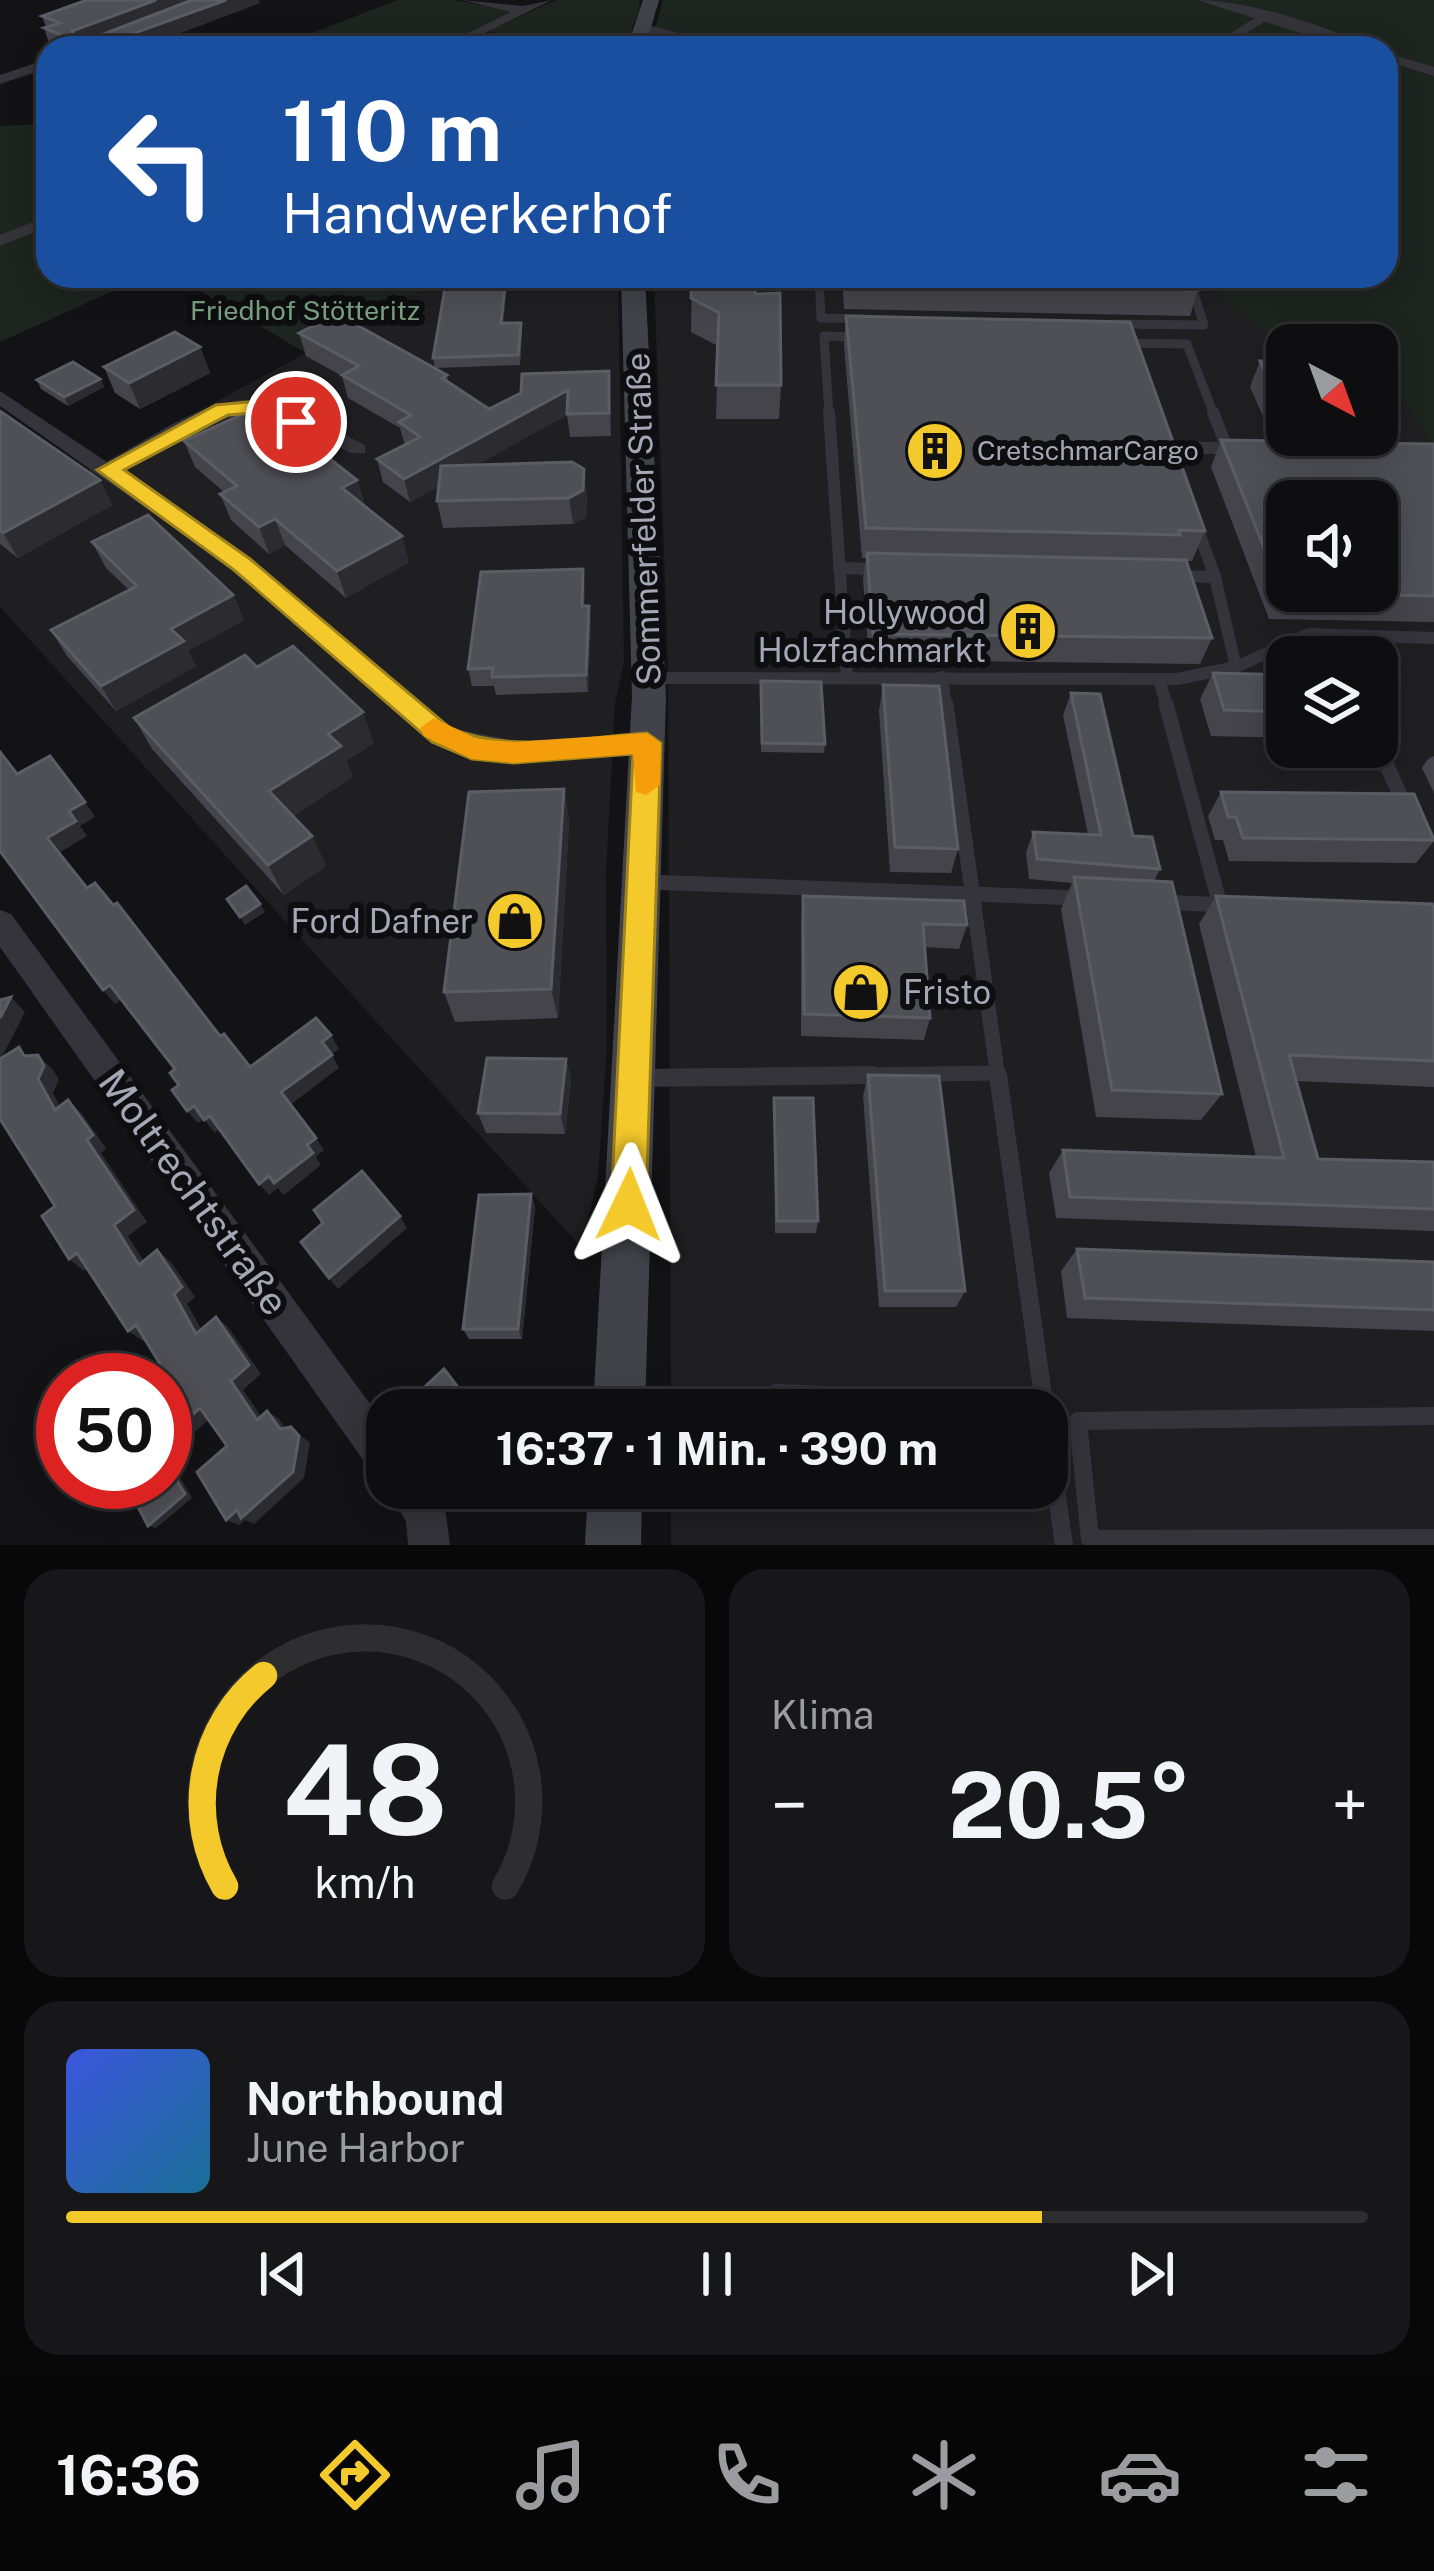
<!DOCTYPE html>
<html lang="de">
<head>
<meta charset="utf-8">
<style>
	body { margin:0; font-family:"Public Sans",sans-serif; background:#171719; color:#f1f3f6; height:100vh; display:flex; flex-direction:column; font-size:45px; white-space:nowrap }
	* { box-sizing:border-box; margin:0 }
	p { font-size:39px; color:#9b9c9f }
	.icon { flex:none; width:66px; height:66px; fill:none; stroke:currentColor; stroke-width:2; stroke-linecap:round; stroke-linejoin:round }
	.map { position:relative; height:1545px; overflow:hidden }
	.details { display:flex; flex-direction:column; gap:24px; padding:24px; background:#080809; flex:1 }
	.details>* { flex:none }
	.banner { position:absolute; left:36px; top:36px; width:1362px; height:252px; border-radius:36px; box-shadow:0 6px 30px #0003,0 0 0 3px #2e2e30; background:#1a4fa0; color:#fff; overflow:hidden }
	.needle { width:78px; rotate:139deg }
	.controls { position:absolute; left:1266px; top:324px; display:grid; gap:24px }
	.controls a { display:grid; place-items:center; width:132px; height:132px; border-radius:24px; background:#0e0e10; box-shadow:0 6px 30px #0003,0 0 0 3px #2e2e30; font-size:60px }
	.speed { position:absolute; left:36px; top:1353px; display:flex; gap:24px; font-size:60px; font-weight:700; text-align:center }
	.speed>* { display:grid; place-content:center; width:156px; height:156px; border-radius:50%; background:#0e0e10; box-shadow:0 6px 30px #0003,0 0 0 3px #2e2e30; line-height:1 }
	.speed .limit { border:18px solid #d22; background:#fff; color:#111 }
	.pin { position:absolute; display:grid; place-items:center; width:102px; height:102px; color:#fff; margin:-51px; border:6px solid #fff; border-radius:50%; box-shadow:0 3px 12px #0007 }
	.me { position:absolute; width:132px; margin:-66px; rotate:2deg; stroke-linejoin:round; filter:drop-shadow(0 0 9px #0008) }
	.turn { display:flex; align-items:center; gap:42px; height:252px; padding:0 48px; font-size:54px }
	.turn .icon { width:156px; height:156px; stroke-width:2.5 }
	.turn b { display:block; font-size:84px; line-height:102px }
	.big { font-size:90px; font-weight:700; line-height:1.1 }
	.details .widget { flex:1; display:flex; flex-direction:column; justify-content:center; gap:18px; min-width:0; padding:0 42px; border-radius:36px; background:#171719 }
	.details .dial { align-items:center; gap:0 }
	.dial svg { height:312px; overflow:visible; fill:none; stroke:#2e2e30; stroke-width:7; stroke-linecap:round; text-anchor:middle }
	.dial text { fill:#f1f3f6; stroke:none }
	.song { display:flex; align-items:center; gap:36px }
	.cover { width:144px; height:144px; border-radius:18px; background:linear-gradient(135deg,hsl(230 70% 55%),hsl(200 70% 35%)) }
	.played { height:12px; border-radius:6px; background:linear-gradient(90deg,#f4c92b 75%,#2e2e30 75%) }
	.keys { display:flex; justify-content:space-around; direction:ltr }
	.heat { display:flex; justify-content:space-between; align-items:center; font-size:66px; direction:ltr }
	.details .tiles { flex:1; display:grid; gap:24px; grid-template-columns:1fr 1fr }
	.widget:last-child { grid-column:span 2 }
	.trip { position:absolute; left:366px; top:1389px; width:702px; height:120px; border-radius:36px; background:#0e0e10; box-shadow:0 6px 30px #0003,0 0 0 3px #2e2e30; font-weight:700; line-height:120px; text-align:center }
	.dock { display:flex; height:192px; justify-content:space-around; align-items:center; background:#060606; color:#9b9c9f }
	.dock .icon { width:84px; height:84px }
	.dock .active { color:#f4c92b }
	.dock b { font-size:54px; color:#f1f3f6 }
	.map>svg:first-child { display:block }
</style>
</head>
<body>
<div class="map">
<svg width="1434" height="1545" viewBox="0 0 1434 1545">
	<rect width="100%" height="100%" fill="#131315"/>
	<g fill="#1f1f22" fill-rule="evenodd">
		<polygon points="520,276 618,276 624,663 615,702 606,873 607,1045 598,1177 581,1247 0,607 0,410 89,470 438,282 490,282"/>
		<path d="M654,276H1197L1287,351V435H1377V398H1402L1434,445V1545H671V1488H1047V1410H671L668,666ZM1287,501H1377V591H1287ZM1287,657H1377V747H1287Z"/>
	</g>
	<g fill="#1d251f">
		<polygon points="397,0 454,0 515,11 436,48 274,48"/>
		<polygon points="556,0 639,0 640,7 625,48 538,48 541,45 488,31"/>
		<polygon points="663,0 1434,0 1434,445 1402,399 1377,398 1377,345 1287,345 1287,351 1197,276 1386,276 1386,48 732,48 655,29"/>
		<polygon points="48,124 48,217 0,237 0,126"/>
		<polygon points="48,226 48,276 146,276 0,342 0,246"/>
		<polygon points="175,276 449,276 306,353"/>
	</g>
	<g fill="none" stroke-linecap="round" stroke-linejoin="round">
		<g stroke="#34343a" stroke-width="8">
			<polyline points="645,28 722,48"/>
			<polyline points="1214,48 1266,16"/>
		</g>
		<g stroke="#34343a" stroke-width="9">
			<polyline points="819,276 821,318 864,319"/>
			<polyline points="1114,324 1204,325 1192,287 1183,276"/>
			<polyline points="1124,343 1187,344 1214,415"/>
			<polyline points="829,415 824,336 862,337"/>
		</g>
		<g stroke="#34343a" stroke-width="12">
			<polyline points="829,412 847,676"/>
			<polyline points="1178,469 1177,454 1193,448 1227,448 1213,412"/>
			<polyline points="1196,524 1215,577"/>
			<polyline points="839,568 882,569"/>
			<polyline points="1327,636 1337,657"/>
			<polyline points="1236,667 1309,634 1434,638"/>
			<polyline points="942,677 946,707"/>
			<polyline points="648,678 1177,679 1236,667 1215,577 1174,576"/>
			<polyline points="1159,679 1167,707"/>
		</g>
		<g stroke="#34343a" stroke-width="15">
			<polyline points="946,704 998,1078"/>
			<polyline points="1166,704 1220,905"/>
			<polyline points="1377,744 1407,810"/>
			<polyline points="647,882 1080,898"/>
			<polyline points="1162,902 1224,905"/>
			<polyline points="656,1078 998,1073"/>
		</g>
		<g stroke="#34343a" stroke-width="18">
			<polyline points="998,1075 1045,1410"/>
			<polyline points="637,1078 873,1075"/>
			<polyline points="776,1393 1044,1403"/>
			<polyline points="1434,1416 1078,1421 1090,1539 1434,1538"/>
			<polyline points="1047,1427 1064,1545"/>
		</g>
		<g fill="#34343a" fill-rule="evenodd">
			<polygon points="462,0 523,6 552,0 455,48 437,48 511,12"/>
			<path d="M1197,0C1242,0 1328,24 1367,48H1347Z"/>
			<polygon points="1386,53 1434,67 1434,76 1386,61"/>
			<polygon points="48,59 48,68 0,84 0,75"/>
			<polygon points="48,216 48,227 0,246 0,235"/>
			<path d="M0,391L107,462C158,434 220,385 281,404C310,414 337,431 365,445V453H351L266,413L247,411L192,431L122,471L250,560L450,728L516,741L648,733L661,743L648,753L516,762L465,754L432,742L234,570L0,406Z"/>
			<polygon points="0,910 11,914 387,1427 387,1480 373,1474 0,947"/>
			<polygon points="387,1488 432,1488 446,1514 450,1545 408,1545 406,1521"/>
		</g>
		<g fill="#42434a" fill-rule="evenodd">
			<polygon points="643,0 659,0 645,48 627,48"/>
			<polygon points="621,276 645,276 666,696 645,1410 593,1410 632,696"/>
			<polygon points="588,1488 642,1488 641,1545 585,1545"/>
		</g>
	</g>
	<g fill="#44444a">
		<polygon points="260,3 140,48 61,48 49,43 44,28 46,27 42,16"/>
		<polygon points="447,276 508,276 503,323 521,323 522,332 520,365 435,368 433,358"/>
		<polygon points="692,276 724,276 724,284 755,294 781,385 779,419 716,419 718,346 691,332"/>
		<polygon points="842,276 1192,276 1198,290 1190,316 844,309"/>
		<polygon points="846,316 1205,531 1192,561 1186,561 1212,638 1200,664 869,660 863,579 866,558 862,558 844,345"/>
		<polygon points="299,333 447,375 448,382 489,409 609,371 611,436 570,437 567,415 477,464 587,495 586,517 573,524 443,528 437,501 439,486 410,502 383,482 377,459 405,445 400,428 348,398 342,376 306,356"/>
		<polygon points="200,347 210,373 140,409 115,393 104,367"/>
		<polygon points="1260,361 1287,362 1287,435 1338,435 1362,443 1434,444 1434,622 1269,619 1211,467 1221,440 1291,441 1291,440 1273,439 1250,387"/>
		<polygon points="100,379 104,387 68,406 41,389 37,380"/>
		<polygon points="0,411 100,480 112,505 18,558 0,544"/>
		<polygon points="184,441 301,455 357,480 365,506 409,562 346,598 285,545 269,554 231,520 220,494 224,492 195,467"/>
		<polygon points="92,542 233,595 244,620 188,651 196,666 116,711 67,656 51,630 129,590 106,568"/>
		<polygon points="585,587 584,606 591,624 588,692 496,695 494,686 472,686 468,669"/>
		<polygon points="257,667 374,743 346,761 353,777 293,816 312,836 326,866 284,895 152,749 134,718"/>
		<polygon points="1213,673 1287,675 1287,738 1211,736 1200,699"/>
		<polygon points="761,681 825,744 824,753 761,752"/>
		<polygon points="883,685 958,849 951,873 890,872 879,711"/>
		<polygon points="1071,693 1133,836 1160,869 1154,881 1222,1094 1201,1120 1096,1117 1061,909 1072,883 1029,879 1026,853 1033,832 1088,834 1063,715"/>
		<polygon points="1434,756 1434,793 1422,768 1428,759"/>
		<polygon points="564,789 569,822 558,1018 455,1022 444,992"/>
		<polygon points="1221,792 1434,838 1434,841 1416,863 1229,861 1223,840 1215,840 1208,816"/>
		<polygon points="803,896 967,925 959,949 925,947 930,1018 924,1040 801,1036 801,920"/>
		<polygon points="1216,896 1434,909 1434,1087 1297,1081 1318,1159 1434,1162 1434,1231 1056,1218 1049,1173 1063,1150 1256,1157 1199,924"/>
		<polygon points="566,1059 571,1080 565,1134 486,1133 478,1113"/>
		<polygon points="868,1075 965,1291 956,1307 879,1307 863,1096"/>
		<polygon points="774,1098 818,1221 816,1233 775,1233"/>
		<polygon points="531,1194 535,1207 522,1339 469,1339 463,1329"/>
		<polygon points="1077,1249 1434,1262 1434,1331 1067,1318 1061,1271"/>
	</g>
	<g fill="#2c2c30">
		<polygon points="156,0 199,0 81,44 72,31"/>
		<polygon points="226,0 259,0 260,3 140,48 93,48"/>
		<polygon points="506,276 508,276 502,333 501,323"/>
		<polygon points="200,347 210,373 140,409 129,383"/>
		<polygon points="100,379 104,387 68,406 64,397"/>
		<polygon points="568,390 571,413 410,502 404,479"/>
		<polygon points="584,469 587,495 586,517 573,524 569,498"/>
		<polygon points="100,480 112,505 18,558 3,533"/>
		<polygon points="357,480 365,507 342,488"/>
		<polygon points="275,519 285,545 269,554 259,527"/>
		<polygon points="402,536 409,562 346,598 337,571"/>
		<polygon points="583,569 585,587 584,624 582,606"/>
		<polygon points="233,595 244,620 188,651 196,666 116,711 101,686 171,629"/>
		<polygon points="589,606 591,624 588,692 586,675"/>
		<polygon points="363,712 374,743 346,761 353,777 284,822 269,791 328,734"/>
		<polygon points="564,789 569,822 558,1018 551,989"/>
		<polygon points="85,802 95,817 80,826 87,836 59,853 47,838 69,811"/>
		<polygon points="312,836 326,866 284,895 268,865"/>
		<polygon points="260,904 265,912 245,925 240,917"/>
		<polygon points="110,985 122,999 115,1004 103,990"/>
		<polygon points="11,997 25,1012 0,1061 0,1018"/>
		<polygon points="331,1035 339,1049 329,1056 322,1042"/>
		<polygon points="38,1055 53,1070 59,1080 53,1093 69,1123 55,1110 38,1079"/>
		<polygon points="332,1055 339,1068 290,1105 281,1092"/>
		<polygon points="566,1059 571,1080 565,1134 560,1114"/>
		<polygon points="68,1100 82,1114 106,1148 101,1153 147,1222 128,1236 153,1276 139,1265 114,1225 87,1140"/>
		<polygon points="194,1106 204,1119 198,1123 187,1111"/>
		<polygon points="210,1116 220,1128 215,1133 204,1120"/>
		<polygon points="316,1138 324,1150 316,1157 321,1165 284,1195 278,1188 269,1195 259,1184"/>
		<polygon points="531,1194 535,1207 522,1339 518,1329"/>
		<polygon points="400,1216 407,1228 338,1289 329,1278"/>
		<polygon points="157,1250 171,1262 195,1297 187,1304 209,1343 196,1334 174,1294"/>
		<polygon points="77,1253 92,1264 84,1271 69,1259"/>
		<polygon points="216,1317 228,1327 261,1374 243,1390 269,1428 257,1420 231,1381"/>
		<polygon points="136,1325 150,1335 143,1341 128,1331"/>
		<polygon points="200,1408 213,1416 190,1436 176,1429"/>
		<polygon points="267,1411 279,1419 291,1437 280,1429"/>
		<polygon points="291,1427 310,1443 304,1478 254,1524 245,1520 239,1525 226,1520 237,1510"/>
		<polygon points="173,1474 180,1477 192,1498 156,1528 148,1526"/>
	</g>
	<g fill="#4f4f56" stroke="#5c5d64" stroke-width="3" fill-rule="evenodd">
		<polygon points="87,0 156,0 72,31 76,37 96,37 192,0 226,0 93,48 44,28 60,23 42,16"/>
		<polygon points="447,276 506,276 501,323 521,323 518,355 433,358"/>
		<polygon points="692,276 723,276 722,284 755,284 755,294 780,293 781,385 716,385 719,313 691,298"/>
		<polygon points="846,276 1192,276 1198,290 847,284"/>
		<polygon points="337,314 447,375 442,378 489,409 521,393 522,374 609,371 609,413 567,414 568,390 404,479 377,459 420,437 399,422 411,415 342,375 359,366 299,333"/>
		<polygon points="846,316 1130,322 1205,531 1179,530 1180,535 866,528"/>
		<polygon points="175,332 200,347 129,383 104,367"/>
		<polygon points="1260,361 1287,362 1287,413 1284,413"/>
		<polygon points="73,362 100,379 64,397 37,380"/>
		<polygon points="0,411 100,480 3,533 0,530"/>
		<polygon points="247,412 301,455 316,448 357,480 342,488 402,536 337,571 275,519 259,527 220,494 237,486 184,441"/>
		<path d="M1294,435L1358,436L1362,443L1434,444V596L1282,593L1221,440L1297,441ZM1287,501H1377V591H1287Z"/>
		<polygon points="572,462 584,469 583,490 569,498 437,501 441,466"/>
		<polygon points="148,515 233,595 171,629 184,641 101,686 51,630 137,586 92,542"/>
		<polygon points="867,553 1186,560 1212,638 873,634"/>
		<polygon points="583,569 582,606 589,606 586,675 492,677 493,668 468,669 481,572"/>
		<polygon points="293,646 363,712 328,734 341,746 269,791 312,836 268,865 134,718 245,655 257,667"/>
		<polygon points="1213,673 1287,675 1287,712 1224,710"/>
		<polygon points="761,681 821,682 825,744 762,743"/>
		<polygon points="883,685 939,686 958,849 895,847"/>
		<polygon points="1071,693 1100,694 1133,836 1152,837 1160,869 1037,859 1033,832 1101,835"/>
		<polygon points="0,752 17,774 50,756 85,802 69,811 76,821 47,838 87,888 95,883 113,905 117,903 220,1036 224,1034 250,1067 316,1018 331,1035 322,1042 332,1055 281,1092 316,1138 307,1145 313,1153 274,1183 269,1176 259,1184 210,1116 204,1120 194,1106 187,1111 172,1090 179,1085 170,1073 175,1069 110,985 103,990 0,851"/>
		<polygon points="564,789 551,989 444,992 469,792"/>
		<polygon points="1221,792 1414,794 1434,840 1243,838 1236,817 1228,817"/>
		<polygon points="1074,877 1172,882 1222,1094 1112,1090"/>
		<polygon points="246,886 260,904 240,917 227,899"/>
		<polygon points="803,896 964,901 967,925 923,924 930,1018 804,1014"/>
		<polygon points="1216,896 1432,904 1434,909 1434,1061 1289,1055 1318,1159 1434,1162 1434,1209 1070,1197 1063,1150 1284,1158"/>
		<polygon points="11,997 0,1018 0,1000"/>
		<polygon points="19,1047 24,1056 38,1055 44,1066 38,1079 55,1110 68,1100 93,1135 87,1140 134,1210 114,1225 139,1265 157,1250 182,1287 174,1294 196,1334 216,1317 249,1365 231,1381 257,1420 267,1411 280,1429 291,1427 299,1436 293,1472 241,1518 237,1510 226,1520 197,1472 227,1446 200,1408 176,1429 165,1411 165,1380 145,1380 144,1378 160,1364 136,1325 128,1331 77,1253 69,1259 42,1216 55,1206 0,1119 0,1059"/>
		<polygon points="487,1058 566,1059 560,1114 478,1113"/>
		<polygon points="868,1075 939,1076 965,1291 885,1291"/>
		<polygon points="774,1098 813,1098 818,1221 777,1221"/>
		<polygon points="362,1171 400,1216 329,1278 301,1242 323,1223 314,1210"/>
		<polygon points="531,1194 518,1329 463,1329 479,1195"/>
		<polygon points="1077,1249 1434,1262 1434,1310 1085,1298"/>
		<polygon points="444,1369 470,1403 463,1410 400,1410"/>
		<polygon points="173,1474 185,1494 148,1526 137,1505"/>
	</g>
	<path fill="#f4c92b" stroke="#9f831c" stroke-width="3" d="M268,400L306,422L296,428L264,412L228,415L124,470L250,559L450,728C510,754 584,737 647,733L661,743L646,1205L641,1217L629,1222L616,1217L611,1205L633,754L514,763L472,759L432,742L234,570L97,470L216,405Z"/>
	<polygon fill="#f59e0b" points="434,718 477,739 514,742 647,733 661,743 660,785 646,795 636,792 633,754 514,763 472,759 424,736 420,728"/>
	<defs>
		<g id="building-disc" transform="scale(3)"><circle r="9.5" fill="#f4c92b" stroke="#0e0e10"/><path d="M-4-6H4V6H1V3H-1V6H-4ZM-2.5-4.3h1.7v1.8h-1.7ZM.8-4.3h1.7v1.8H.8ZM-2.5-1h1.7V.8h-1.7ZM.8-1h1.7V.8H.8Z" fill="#111"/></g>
		<g id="shop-disc" transform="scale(3)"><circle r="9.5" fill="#f4c92b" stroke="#0e0e10"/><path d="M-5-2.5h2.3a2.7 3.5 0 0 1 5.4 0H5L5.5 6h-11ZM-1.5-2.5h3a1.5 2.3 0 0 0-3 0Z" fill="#111"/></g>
	</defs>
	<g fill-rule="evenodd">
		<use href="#building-disc" x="935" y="451"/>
		<use href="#building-disc" x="1028" y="631"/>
		<use href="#shop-disc" x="515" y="921"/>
		<use href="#shop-disc" x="861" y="992"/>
	</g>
	<g text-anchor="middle" stroke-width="12" stroke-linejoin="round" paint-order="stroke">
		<g font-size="27" fill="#7ba182" stroke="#0e0e10">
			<text x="305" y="320">Friedhof Stötteritz</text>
		</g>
		<g font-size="27" fill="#a4a7b5" stroke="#0e0e10" text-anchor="start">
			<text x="977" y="460">CretschmarCargo</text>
		</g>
		<g font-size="33" fill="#a4a7b5" stroke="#0e0e10">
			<text transform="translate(643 519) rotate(-92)" y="12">Sommerfelder Straße</text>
		</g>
		<g font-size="33" fill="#a4a7b5" stroke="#0e0e10" text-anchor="end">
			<text x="986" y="624">Hollywood<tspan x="986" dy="38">Holzfachmarkt</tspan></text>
			<text x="473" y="933">Ford Dafner</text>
			<text x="903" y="1004" text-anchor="start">Fristo</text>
		</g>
		<g font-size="39" fill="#a4a7b5" stroke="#0e0e10">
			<text transform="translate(194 1192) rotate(54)" y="14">Moltrechtstraße</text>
		</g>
	</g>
</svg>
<div class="controls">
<a><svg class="needle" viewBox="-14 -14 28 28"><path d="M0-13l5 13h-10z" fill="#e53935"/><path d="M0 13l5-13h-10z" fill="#9b9c9f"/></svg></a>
<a><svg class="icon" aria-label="sound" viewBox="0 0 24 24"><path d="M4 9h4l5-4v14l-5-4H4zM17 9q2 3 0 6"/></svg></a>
<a><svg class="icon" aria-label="layers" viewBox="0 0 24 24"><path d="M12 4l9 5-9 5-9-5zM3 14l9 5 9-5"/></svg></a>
</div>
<div class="speed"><div class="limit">50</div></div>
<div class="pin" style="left:296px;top:422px;background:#d93025"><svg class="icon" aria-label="arrive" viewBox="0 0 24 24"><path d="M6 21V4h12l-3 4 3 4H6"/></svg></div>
<svg class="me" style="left:629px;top:1205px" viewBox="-20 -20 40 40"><path d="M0-17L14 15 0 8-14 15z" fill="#f4c92b" stroke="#fff" stroke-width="4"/></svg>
<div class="trip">16:37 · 1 Min. · 390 m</div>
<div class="banner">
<div class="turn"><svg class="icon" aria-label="left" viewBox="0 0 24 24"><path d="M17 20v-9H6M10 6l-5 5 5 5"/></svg><div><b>110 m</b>Handwerkerhof</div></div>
</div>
</div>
<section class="details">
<div class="tiles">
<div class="widget dial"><svg viewBox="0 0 100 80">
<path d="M14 69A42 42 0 1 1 86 69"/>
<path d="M14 69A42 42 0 0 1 24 15" stroke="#f4c92b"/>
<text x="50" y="56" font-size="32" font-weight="700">48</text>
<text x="50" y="72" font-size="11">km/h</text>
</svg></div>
<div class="widget"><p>Klima</p>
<div class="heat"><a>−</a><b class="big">20.5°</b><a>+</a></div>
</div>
<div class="widget">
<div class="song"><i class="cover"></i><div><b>Northbound</b><p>June Harbor</p></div></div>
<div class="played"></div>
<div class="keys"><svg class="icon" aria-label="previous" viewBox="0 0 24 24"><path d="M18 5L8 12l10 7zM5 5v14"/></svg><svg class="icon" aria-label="pause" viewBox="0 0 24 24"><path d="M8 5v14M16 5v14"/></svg><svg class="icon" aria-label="next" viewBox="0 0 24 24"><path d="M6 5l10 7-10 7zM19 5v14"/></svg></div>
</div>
</div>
</section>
<nav class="dock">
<b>16:36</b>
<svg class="icon active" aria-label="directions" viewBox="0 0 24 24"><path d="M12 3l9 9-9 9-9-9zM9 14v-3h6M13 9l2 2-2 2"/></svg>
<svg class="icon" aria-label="music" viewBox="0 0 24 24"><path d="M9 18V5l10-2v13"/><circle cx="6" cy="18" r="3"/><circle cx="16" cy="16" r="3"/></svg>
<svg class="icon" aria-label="phone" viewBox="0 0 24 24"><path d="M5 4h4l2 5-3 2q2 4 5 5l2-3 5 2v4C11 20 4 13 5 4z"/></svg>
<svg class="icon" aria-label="climate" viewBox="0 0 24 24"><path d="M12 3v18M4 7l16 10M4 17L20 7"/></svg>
<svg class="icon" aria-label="car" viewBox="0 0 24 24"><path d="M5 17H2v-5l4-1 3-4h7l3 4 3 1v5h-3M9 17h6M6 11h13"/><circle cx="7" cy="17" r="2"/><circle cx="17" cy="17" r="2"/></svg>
<svg class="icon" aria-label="filters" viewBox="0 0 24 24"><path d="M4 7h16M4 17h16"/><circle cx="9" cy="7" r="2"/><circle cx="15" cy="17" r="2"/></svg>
</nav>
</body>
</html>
